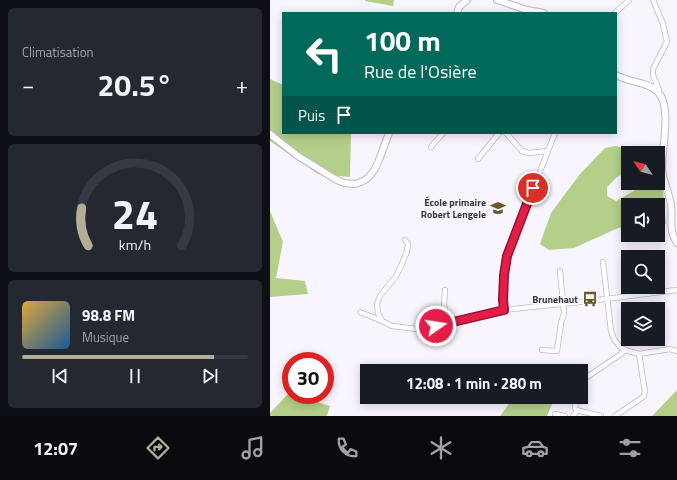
<!DOCTYPE html>
<html lang="fr">
<head>
<meta charset="utf-8">
<style>
	body { margin:0; font-family:"Titillium Web",sans-serif; background:#242831; color:#f1f3f6; height:100vh; display:flex; flex-direction:column; font-size:15px; white-space:nowrap }
	* { box-sizing:border-box; margin:0 }
	p { font-size:13px; color:#9ea1a6 }
	.icon { flex:none; width:22px; height:22px; fill:none; stroke:currentColor; stroke-width:2; stroke-linecap:round; stroke-linejoin:round }
	.map { position:relative; flex:1; overflow:hidden }
	.panel { display:flex; flex-direction:column; gap:8px; padding:8px; background:#0d0f14; width:270px }
	.panel>* { flex:none }
	.top-card { position:absolute; left:12px; top:12px; width:335px; height:122px; border-radius:0px; box-shadow:0 2px 10px #0003; background:#00695c; color:#fff; overflow:hidden }
	.needle { width:26px; rotate:305deg }
	.fabs { position:absolute; left:351px; top:146px; display:grid; gap:8px }
	.fabs a { display:grid; place-items:center; width:44px; height:44px; border-radius:0px; background:#171b24; box-shadow:0 2px 10px #0003; font-size:20px }
	.speed { position:absolute; left:12px; top:352px; display:flex; gap:8px; font-size:20px; font-weight:700; text-align:center }
	.speed>* { display:grid; place-content:center; width:52px; height:52px; border-radius:50%; background:#171b24; box-shadow:0 2px 10px #0003; line-height:1 }
	.speed .limit { border:6px solid #d22; background:#fff; color:#111 }
	.pin { position:absolute; display:grid; place-items:center; width:34px; height:34px; color:#fff; margin:-17px; border:2px solid #fff; border-radius:50%; box-shadow:0 1px 4px #0007 }
	.me { position:absolute; width:44px; margin:-22px; rotate:77deg; stroke-linejoin:round; filter:drop-shadow(0 0 3px #0008) }
	.turn { display:flex; align-items:center; gap:14px; height:84px; padding:0 16px; font-size:18px }
	.turn .icon { width:52px; height:52px; stroke-width:2.5 }
	.turn b { display:block; font-size:28px; line-height:34px }
	.then { display:flex; align-items:center; height:38px; padding:0 16px; background:#0003; gap:8px; font-size:15px }
	.big { font-size:30px; font-weight:700; line-height:1.1 }
	.panel .widget { flex:1; display:flex; flex-direction:column; justify-content:center; gap:6px; min-width:0; padding:0 14px; border-radius:6px; background:#242831 }
	.panel .dial { align-items:center; gap:0 }
	.dial svg { height:104px; overflow:visible; fill:none; stroke:#363941; stroke-width:7; stroke-linecap:round; text-anchor:middle }
	.dial text { fill:#f1f3f6; stroke:none }
	.song { display:flex; align-items:center; gap:12px }
	.cover { width:48px; height:48px; border-radius:6px; background:linear-gradient(135deg,hsl(40 70% 55%),hsl(210 70% 35%)) }
	.played { height:4px; border-radius:2px; background:linear-gradient(90deg,#b4ae99 85%,#363941 85%) }
	.keys { display:flex; justify-content:space-around; direction:ltr }
	.heat { display:flex; justify-content:space-between; align-items:center; font-size:22px; direction:ltr }
	.trip { position:absolute; left:90px; top:364px; width:228px; height:40px; border-radius:0px; background:#171b24; box-shadow:0 2px 10px #0003; font-weight:700; line-height:40px; text-align:center }
	.menu { display:flex; height:64px; justify-content:space-around; align-items:center; background:#090b0e; color:#9ea1a6 }
	.menu .icon { width:28px; height:28px }
	.menu .active { color:#b4ae99 }
	.menu b { font-size:18px; color:#f1f3f6 }
	main { display:flex; flex:1; min-height:0 }
	.map>svg:first-child { display:block }
</style>
</head>
<body>
<main>
<section class="panel">
<div class="widget"><p>Climatisation</p>
<div class="heat"><a>−</a><b class="big">20.5°</b><a>+</a></div>
</div>
<div class="widget dial"><svg viewBox="0 0 100 80">
<path d="M14 69A42 42 0 1 1 86 69"/>
<path d="M14 69A42 42 0 0 1 9 40" stroke="#b4ae99"/>
<text x="50" y="56" font-size="32" font-weight="700">24</text>
<text x="50" y="72" font-size="11">km/h</text>
</svg></div>
<div class="widget">
<div class="song"><i class="cover"></i><div><b>98.8 FM</b><p>Musique</p></div></div>
<div class="played"></div>
<div class="keys"><svg class="icon" aria-label="previous" viewBox="0 0 24 24"><path d="M18 5L8 12l10 7zM5 5v14"/></svg><svg class="icon" aria-label="pause" viewBox="0 0 24 24"><path d="M8 5v14M16 5v14"/></svg><svg class="icon" aria-label="next" viewBox="0 0 24 24"><path d="M6 5l10 7-10 7zM19 5v14"/></svg></div>
</div>
</section>
<div class="map">
<svg width="407" height="416" viewBox="0 0 407 416">
	<rect width="100%" height="100%" fill="#f9f5fe"/>
	<g fill="#b3cf89">
		<polygon points="95,0 124,0 123,6 95,1"/>
		<polygon points="0,79 13,85 13,133 81,133 80,177 48,174 0,141"/>
		<polygon points="345,146 373,152 373,153 358,153 358,172 347,177 337,187 337,196 346,201 378,183 388,183 388,181 393,190 396,224 388,225 388,205 358,205 358,227 348,228 304,248 279,250 270,244 281,213 310,174 335,148"/>
		<polygon points="0,211 13,242 6,278 35,281 38,294 0,297"/>
		<polygon points="407,390 407,416 382,416"/>
		<polygon points="19,393 21,394 21,395 25,395 60,406 57,416 0,416 0,413"/>
		<polygon points="244,397 285,397 277,416 230,416"/>
	</g>
	<g fill="none" stroke-linecap="round" stroke-linejoin="round">
		<g stroke="#c0b8cb" stroke-width="6">
			<g id="street">
				<polyline points="383,0 393,24 397,42 383,69 383,75 389,90 388,92"/>
				<polyline points="345,13 359,0"/>
				<polyline points="236,133 252,151 259,153 278,151"/>
				<polyline points="161,147 173,133"/>
				<polyline points="208,159 229,133"/>
				<polyline points="135,240 138,244 137,251 132,264 126,276 110,296 107,304 108,313 112,321 122,326 147,329 155,329 234,310 320,301 407,290"/>
				<polyline points="333,262 341,331 344,339 350,347 355,350 369,354 400,349 407,351"/>
				<polyline points="175,290 174,305 178,324"/>
				<path d="M234,310C232,292 234,274 237,256L285,133"/>
				<polyline points="90,312 112,321"/>
				<polyline points="272,350 287,351 291,323 294,313 290,271"/>
				<polyline points="311,382 314,379 351,354 355,350"/>
				<polyline points="307,397 305,408 306,410 331,416"/>
				<polyline points="285,414 295,416"/>
				<polyline points="303,416 307,411"/>
				<polyline points="345,416 373,397 375,392 369,354"/>
			</g>
		</g>
		<g stroke="#c0b8cb" stroke-width="8">
			<g id="secondary">
				<polyline points="227,0 257,10 274,13"/>
				<polyline points="187,13 189,7 197,0"/>
				<path d="M346,75C358,82 379,82 388,92C402,107 392,147 392,167C392,179 399,192 401,205C403,220 398,230 407,243"/>
				<polyline points="0,134 28,156 65,179 74,183 85,184 91,182 98,178 105,169 109,160 119,133"/>
			</g>
		</g>
		<use href="#street" stroke="#fff" stroke-width="4.5"/>
		<use href="#secondary" stroke="#fff" stroke-width="6"/>
	</g>
	<g fill="none" stroke-linecap="round" stroke-linejoin="round">
		<g stroke="#92132f" stroke-width="10">
			<polyline id="route" points="166,326 234,310 233,300 234,275 237,256 263,188"/>
		</g>
		<use href="#route" stroke="#e11d48" stroke-width="7"/>
	</g>
	<defs>
		<g id="school-bare" transform="scale(1.2)"><path d="M0-5L7-2L0 1L-7-2ZM-4 1L0 2.5L4 1V4Q0 6-4 4Z" fill="#6a5927" stroke="#f9f5fe" stroke-width="2.5" paint-order="stroke"/></g>
		<g id="bus-bare" transform="scale(1.2)"><path d="M-5-6H5V4H4V6H2V4H-2V6H-4V4H-5ZM-3.5-4V0h7V-4ZM-3.5 1.2v1.5H-2V1.2ZM2 1.2v1.5H3.5V1.2Z" fill="#6a5927" stroke="#f9f5fe" stroke-width="2.5" paint-order="stroke"/></g>
	</defs>
	<g fill-rule="evenodd">
		<use href="#school-bare" x="228" y="208"/>
		<use href="#bus-bare" x="320" y="299"/>
	</g>
	<g text-anchor="middle" stroke-width="3" stroke-linejoin="round" paint-order="stroke">
		<g font-size="10" font-weight="bold" fill="#3b373f" stroke="#f9f5fe" text-anchor="end">
			<text x="216" y="206">École primaire<tspan x="216" dy="12">Robert Lengele</tspan></text>
			<text x="308" y="303">Brunehaut</text>
		</g>
	</g>
</svg>
<div class="fabs">
<a><svg class="needle" viewBox="-14 -14 28 28"><path d="M0-13l5 13h-10z" fill="#e53935"/><path d="M0 13l5-13h-10z" fill="#9ea1a6"/></svg></a>
<a><svg class="icon" aria-label="sound" viewBox="0 0 24 24"><path d="M4 9h4l5-4v14l-5-4H4zM17 9q2 3 0 6"/></svg></a>
<a><svg class="icon" aria-label="search" viewBox="0 0 24 24"><circle cx="10" cy="10" r="6"/><path d="M15 15l6 6"/></svg></a>
<a><svg class="icon" aria-label="layers" viewBox="0 0 24 24"><path d="M12 4l9 5-9 5-9-5zM3 14l9 5 9-5"/></svg></a>
</div>
<div class="speed"><div class="limit">30</div></div>
<div class="pin" style="left:263px;top:188px;background:#d93025"><svg class="icon" aria-label="arrive" viewBox="0 0 24 24"><path d="M6 21V4h12l-3 4 3 4H6"/></svg></div>
<svg class="me" style="left:166px;top:326px" viewBox="-20 -20 40 40"><circle r="17" fill="#e11d48" stroke="#fff" stroke-width="3"/><path d="M0-11L8 9 0 5-8 9z" fill="#fff"/></svg>
<div class="trip">12:08 · 1 min · 280 m</div>
<div class="top-card">
<div class="turn"><svg class="icon" aria-label="left" viewBox="0 0 24 24"><path d="M17 20v-9H6M10 6l-5 5 5 5"/></svg><div><b>100 m</b>Rue de l'Osière</div></div>
<div class="then">Puis<svg class="icon" aria-label="arrive" viewBox="0 0 24 24"><path d="M6 21V4h12l-3 4 3 4H6"/></svg></div>
</div>
</div>
</main>
<nav class="menu">
<b>12:07</b>
<svg class="icon active" aria-label="directions" viewBox="0 0 24 24"><path d="M12 3l9 9-9 9-9-9zM9 14v-3h6M13 9l2 2-2 2"/></svg>
<svg class="icon" aria-label="music" viewBox="0 0 24 24"><path d="M9 18V5l10-2v13"/><circle cx="6" cy="18" r="3"/><circle cx="16" cy="16" r="3"/></svg>
<svg class="icon" aria-label="phone" viewBox="0 0 24 24"><path d="M5 4h4l2 5-3 2q2 4 5 5l2-3 5 2v4C11 20 4 13 5 4z"/></svg>
<svg class="icon" aria-label="climate" viewBox="0 0 24 24"><path d="M12 3v18M4 7l16 10M4 17L20 7"/></svg>
<svg class="icon" aria-label="car" viewBox="0 0 24 24"><path d="M5 17H2v-5l4-1 3-4h7l3 4 3 1v5h-3M9 17h6M6 11h13"/><circle cx="7" cy="17" r="2"/><circle cx="17" cy="17" r="2"/></svg>
<svg class="icon" aria-label="filters" viewBox="0 0 24 24"><path d="M4 7h16M4 17h16"/><circle cx="9" cy="7" r="2"/><circle cx="15" cy="17" r="2"/></svg>
</nav>
</body>
</html>
